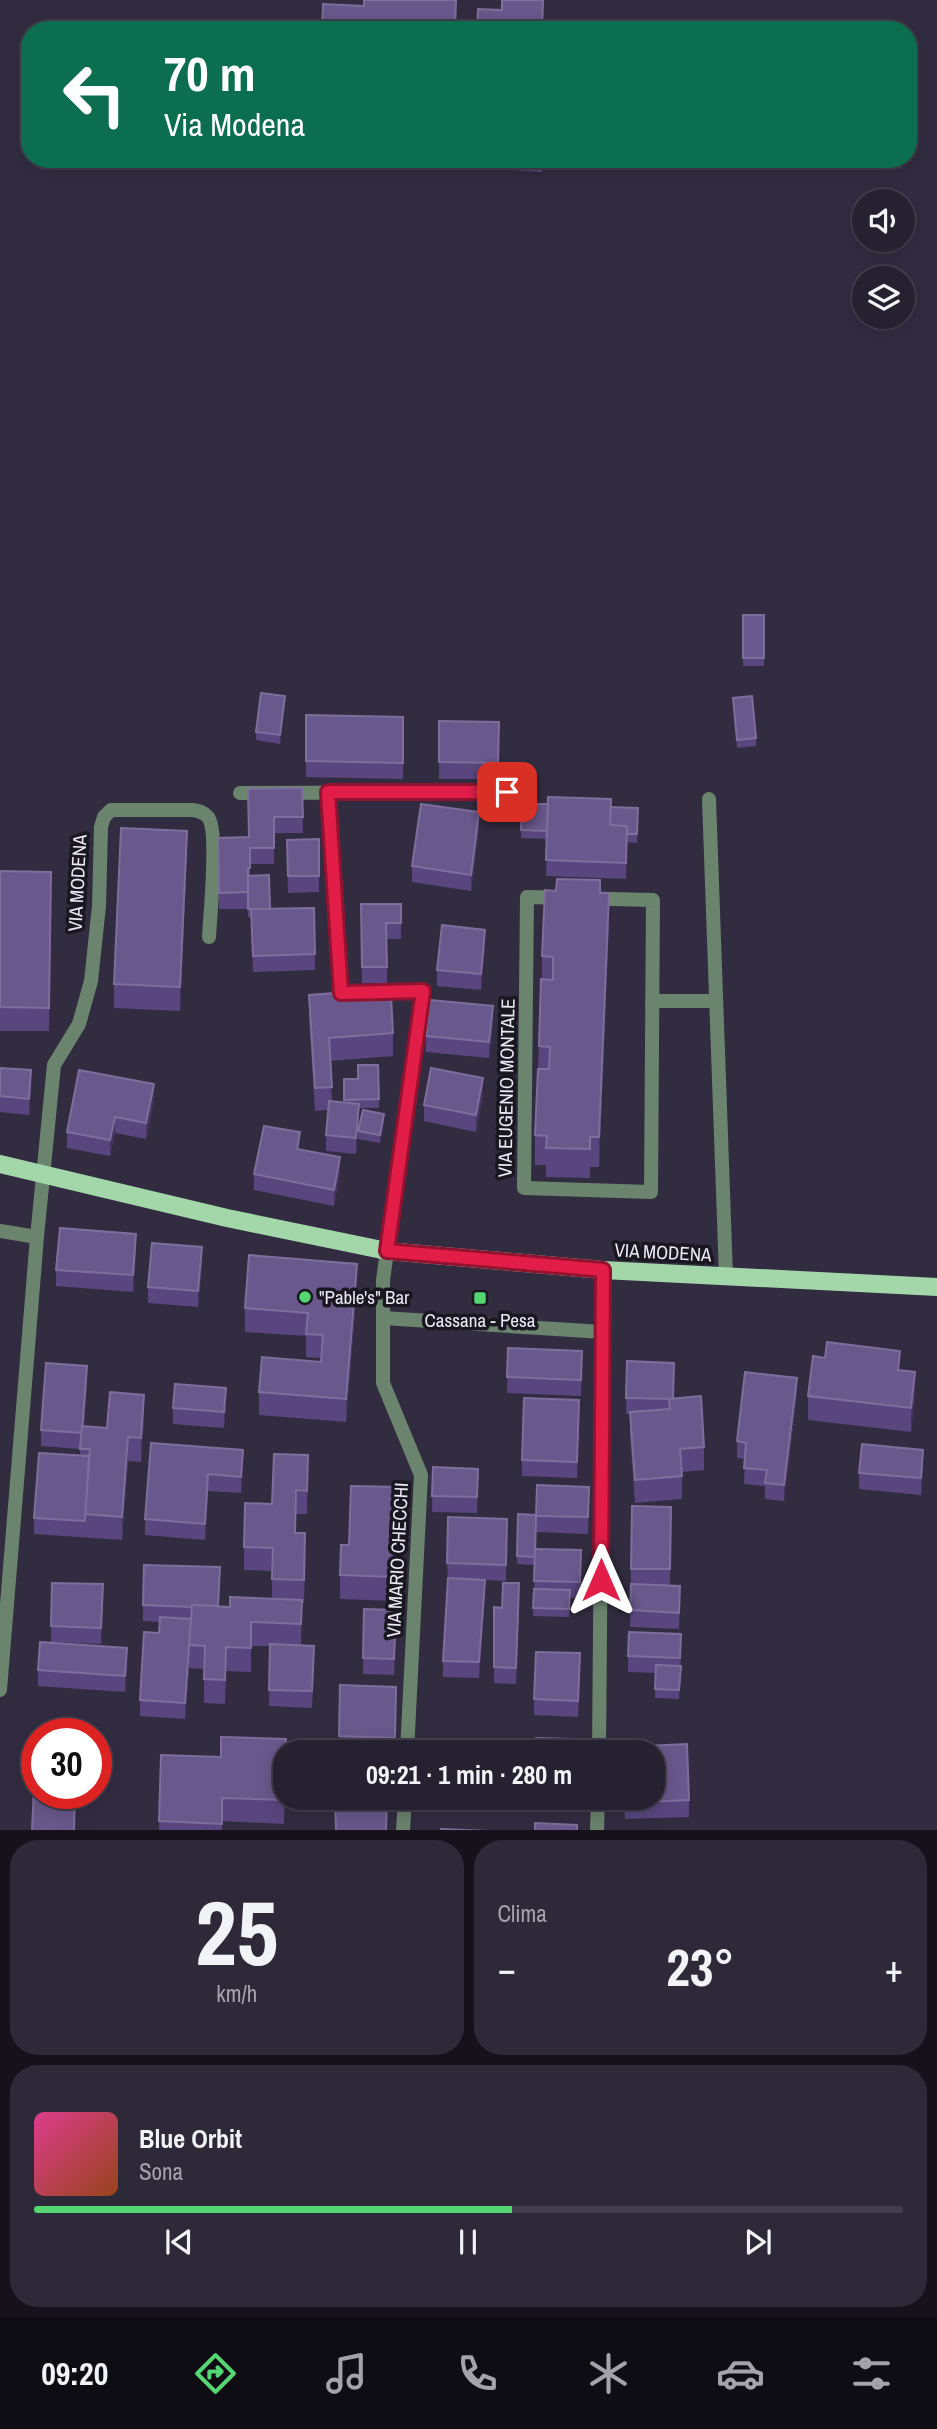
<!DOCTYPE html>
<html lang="it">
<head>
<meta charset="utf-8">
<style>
	body { margin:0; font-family:"Archivo Narrow",sans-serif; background:#2e2939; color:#f1f3f6; height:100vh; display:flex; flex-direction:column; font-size:26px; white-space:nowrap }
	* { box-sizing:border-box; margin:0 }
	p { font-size:23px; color:#a4a3ab }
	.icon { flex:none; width:38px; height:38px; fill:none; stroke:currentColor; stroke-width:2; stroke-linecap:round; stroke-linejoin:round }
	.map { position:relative; height:1830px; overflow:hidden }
	.drawer { display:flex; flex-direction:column; gap:10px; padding:10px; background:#15121b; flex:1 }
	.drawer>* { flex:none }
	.hud { position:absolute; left:21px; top:21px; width:896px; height:147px; border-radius:28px; box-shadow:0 4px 18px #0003,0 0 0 2px #423e4d; background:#0b6e4f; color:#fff; overflow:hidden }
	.controls { position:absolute; left:852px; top:189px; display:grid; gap:14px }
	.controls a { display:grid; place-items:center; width:63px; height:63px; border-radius:50%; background:#262131; box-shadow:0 4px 18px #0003,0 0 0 2px #423e4d; font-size:35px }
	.speed { position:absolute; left:21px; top:1718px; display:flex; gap:14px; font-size:35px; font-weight:700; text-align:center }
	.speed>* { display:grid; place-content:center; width:91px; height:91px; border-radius:50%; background:#262131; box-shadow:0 4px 18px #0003,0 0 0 2px #423e4d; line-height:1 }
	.speed .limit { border:10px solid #d22; background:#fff; color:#111 }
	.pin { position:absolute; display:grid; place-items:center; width:60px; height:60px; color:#fff; margin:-30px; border-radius:14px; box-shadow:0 4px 10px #0006 }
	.me { position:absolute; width:77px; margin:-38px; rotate:0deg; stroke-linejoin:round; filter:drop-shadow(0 0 5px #0008) }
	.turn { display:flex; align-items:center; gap:24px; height:147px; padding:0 28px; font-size:32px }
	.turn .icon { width:91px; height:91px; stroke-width:2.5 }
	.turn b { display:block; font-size:49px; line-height:60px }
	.big { font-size:52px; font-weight:700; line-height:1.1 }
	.drawer .tile { flex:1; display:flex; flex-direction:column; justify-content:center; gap:10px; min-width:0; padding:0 24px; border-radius:28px; background:#2e2939 }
	.drawer .dial { align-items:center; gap:0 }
	.dial b { font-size:91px; line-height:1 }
	.song { display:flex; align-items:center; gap:21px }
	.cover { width:84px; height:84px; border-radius:10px; background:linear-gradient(135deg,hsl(330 70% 55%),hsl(20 70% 35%)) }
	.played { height:7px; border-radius:4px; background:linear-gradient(90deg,#54d672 55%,#423e4d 55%) }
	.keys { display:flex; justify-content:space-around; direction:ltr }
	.heat { display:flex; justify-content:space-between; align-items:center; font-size:38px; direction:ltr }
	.drawer .tiles { flex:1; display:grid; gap:10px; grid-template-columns:1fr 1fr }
	.tile:last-child { grid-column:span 2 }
	.trip { position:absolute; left:273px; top:1740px; width:392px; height:70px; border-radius:28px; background:#262131; box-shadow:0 4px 18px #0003,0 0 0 2px #423e4d; font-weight:700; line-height:70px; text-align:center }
	.tab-bar { display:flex; height:112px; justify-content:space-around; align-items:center; background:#0f0d14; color:#a4a3ab }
	.tab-bar .icon { width:49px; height:49px }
	.tab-bar .on { color:#54d672 }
	.tab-bar b { font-size:32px; color:#f1f3f6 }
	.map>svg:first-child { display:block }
</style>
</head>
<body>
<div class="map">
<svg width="937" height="1831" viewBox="0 0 937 1831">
	<rect width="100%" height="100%" fill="#322c41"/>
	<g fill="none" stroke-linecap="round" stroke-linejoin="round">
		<g stroke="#6b846e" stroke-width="14">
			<polyline points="328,792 341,993 423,991 383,1280 383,1383 421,1475 407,1752"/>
			<polyline points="240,793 507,792"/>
			<polyline points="709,799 726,1276"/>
			<polygon points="527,897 653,900 651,1192 524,1188"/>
			<polyline points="652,1001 716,1001"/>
			<polyline points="0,1231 37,1237"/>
			<polyline points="383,1318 603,1332"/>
			<path d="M0,1690L37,1237L54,1065L79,1024L91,981L99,906L101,827L104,817L111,810H193C199,811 204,812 208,817C219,831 210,915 209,937"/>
			<polyline points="599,1752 603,1270"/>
			<polyline points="403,1831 405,1797"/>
			<polyline points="597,1831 598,1797"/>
		</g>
		<polyline stroke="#a3d7aa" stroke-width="18" points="0,1164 227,1218 387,1251 603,1270 937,1287"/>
	</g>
	<g fill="#59467e">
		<polygon points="511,159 543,159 542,172 511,170"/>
		<rect x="743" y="615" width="21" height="51"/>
		<polygon points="733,698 756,738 756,746 737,748"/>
		<polygon points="285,704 280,744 256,740 256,732"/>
		<polygon points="306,715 403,717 403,779 306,777"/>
		<polygon points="499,722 498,779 439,779 439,762"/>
		<polygon points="302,788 303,833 274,833 274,864 250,864 250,876 270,909 314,908 315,970 253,972 251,917 248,917 248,906 248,909 219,909 218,838 249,837"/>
		<polygon points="521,804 611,807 638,816 637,843 627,842 626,879 546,876 547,839 521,838"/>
		<polygon points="479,828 471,891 412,882 412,866"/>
		<polygon points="319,839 319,892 288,893 287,840"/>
		<polygon points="187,854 180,1011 114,1008 114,984"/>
		<polygon points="0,871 51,895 49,1031 0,1031"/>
		<polygon points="600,893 609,922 599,1167 590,1167 590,1178 546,1177 546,1165 535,1165 535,1135 542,979 542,956"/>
		<polygon points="361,904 401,904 401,939 387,939 387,983 362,983"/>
		<polygon points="485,946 481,990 437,986 437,970"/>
		<polygon points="309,995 361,998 393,1033 393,1056 330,1061 332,1101 344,1102 344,1079 358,1079 378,1065 379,1108 359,1108 356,1154 326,1151 326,1135 328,1110 315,1111 309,1018"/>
		<polygon points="493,1022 489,1058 426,1052 426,1036"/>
		<polygon points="0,1068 31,1086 29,1115 0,1112"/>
		<polygon points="483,1094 476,1132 424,1121 424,1105"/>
		<polygon points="154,1100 146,1139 115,1133 110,1156 67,1148 67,1132"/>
		<polygon points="384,1122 380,1143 358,1139 358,1131"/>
		<polygon points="300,1150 340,1173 334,1206 254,1190 254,1174"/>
		<polygon points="136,1250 133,1292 56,1286 56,1270"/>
		<polygon points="202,1263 198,1307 148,1303 148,1287"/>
		<polygon points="357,1287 346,1422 259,1415 259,1392 321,1362 321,1358 306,1357 306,1336 245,1332 245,1308"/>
		<polygon points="508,1348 582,1351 581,1396 507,1393"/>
		<polygon points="627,1361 674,1399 704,1447 704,1470 682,1472 682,1499 635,1503 630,1435 630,1414 626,1414"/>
		<polygon points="900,1370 915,1395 911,1432 808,1420 808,1396"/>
		<polygon points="87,1382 84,1426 107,1428 144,1418 141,1462 128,1461 122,1540 34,1534 34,1518 80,1456 80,1449 41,1446 41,1430"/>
		<polygon points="797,1394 784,1501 765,1499 765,1486 744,1484 745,1459 737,1458 737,1441"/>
		<polygon points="226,1404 224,1428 173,1424 173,1408"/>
		<polygon points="579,1416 577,1478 522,1476 522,1460"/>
		<polygon points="151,1443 243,1466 241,1493 208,1491 205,1540 145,1535 145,1519"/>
		<polygon points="308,1455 307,1514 296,1514 296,1533 305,1556 304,1603 302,1603 301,1646 314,1662 312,1708 269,1706 270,1646 251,1646 251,1672 226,1671 225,1704 204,1703 204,1669 189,1668 185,1719 140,1716 140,1700 159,1633 160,1622 143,1621 143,1605 230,1607 272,1599 272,1571 244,1570 244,1547 272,1504"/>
		<polygon points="923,1466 921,1495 859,1489 859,1473"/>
		<polygon points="433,1467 478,1469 477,1513 432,1512"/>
		<polygon points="589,1487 588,1534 536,1532 536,1549 581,1566 580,1598 570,1598 569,1617 533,1616 535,1565 517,1564 518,1514 536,1515"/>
		<polygon points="632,1506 671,1507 670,1586 680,1602 679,1629 630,1627"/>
		<polygon points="399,1510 396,1601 340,1599 340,1575 349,1545"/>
		<polygon points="507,1519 506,1581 485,1580 485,1596 479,1678 443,1677 443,1661 448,1579 447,1563"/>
		<polygon points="52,1583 103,1584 101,1644 51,1642"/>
		<polygon points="519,1599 516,1684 494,1683 494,1607 502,1608"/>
		<polygon points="396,1626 394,1675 363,1674 363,1658"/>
		<polygon points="681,1651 679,1699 655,1698 656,1673 628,1672 628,1656"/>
		<polygon points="127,1664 125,1692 38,1686 38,1670"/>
		<polygon points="580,1669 578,1717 534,1715 534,1699"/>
		<polygon points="396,1703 395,1752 339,1752 339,1736"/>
		<polygon points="286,1739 284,1824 222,1821 222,1831 159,1831 161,1755 221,1757"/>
		<polygon points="442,1797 491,1797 491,1806 442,1805"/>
		<polygon points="541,1797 575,1797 575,1798"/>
		<polygon points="624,1797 653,1797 689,1800 689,1817 625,1819"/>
	</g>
	<g fill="#433460">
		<polygon points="285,696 285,704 280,744 280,735"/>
		<polygon points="479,812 479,828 471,891 471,875"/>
		<polygon points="187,831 187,854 180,1011 180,987"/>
		<polygon points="609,893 609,922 599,1167 599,1137"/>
		<polygon points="485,930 485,946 481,990 481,974"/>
		<polygon points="493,1006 493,1022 489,1058 489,1042"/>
		<polygon points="31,1070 31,1086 29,1115 29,1099"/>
		<polygon points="483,1078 483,1094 476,1132 476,1115"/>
		<polygon points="154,1084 154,1100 146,1139 146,1123"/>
		<polygon points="359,1104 359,1120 356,1154 356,1138"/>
		<polygon points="384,1114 384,1122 380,1143 380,1135"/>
		<polygon points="115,1117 115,1133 110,1156 110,1140"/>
		<polygon points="300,1132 300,1149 297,1165 297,1149"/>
		<polygon points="340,1157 340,1173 334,1206 334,1190"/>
		<polygon points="136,1234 136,1250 133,1292 133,1275"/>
		<polygon points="202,1247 202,1263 198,1307 198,1291"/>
		<polygon points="357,1264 357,1287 346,1422 346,1399"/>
		<polygon points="87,1366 87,1382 82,1450 82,1433"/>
		<polygon points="915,1372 915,1395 911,1432 911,1408"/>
		<polygon points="797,1378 797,1394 784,1501 784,1485"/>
		<polygon points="226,1388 226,1404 224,1428 224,1412"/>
		<polygon points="144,1395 144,1418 141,1462 141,1438"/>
		<polygon points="128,1437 128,1461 122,1540 122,1517"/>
		<polygon points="243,1450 243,1466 241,1493 241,1477"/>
		<polygon points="923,1450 923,1466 921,1495 921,1478"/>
		<polygon points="208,1474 208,1491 205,1540 205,1524"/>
		<polygon points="399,1487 399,1510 396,1601 396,1577"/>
		<polygon points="485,1580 485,1596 479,1678 479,1662"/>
		<polygon points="127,1648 127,1664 125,1692 125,1676"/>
		<polygon points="189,1651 189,1668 185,1719 185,1703"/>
		<polygon points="285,1752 285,1775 284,1824 284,1800"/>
	</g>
	<g fill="#69588b" stroke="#7d6e9b" stroke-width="2">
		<polygon points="364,0 456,0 455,30 322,30 323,4 364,6"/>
		<polygon points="502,0 543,0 542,30 477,30 478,9 502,10"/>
		<rect x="743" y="615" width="21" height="43"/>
		<polygon points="261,693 285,696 280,735 256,732"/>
		<polygon points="752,696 756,738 737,740 733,698"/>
		<polygon points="306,715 403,717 403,763 306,761"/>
		<polygon points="439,721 499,722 498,763 439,762"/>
		<polygon points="302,788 303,817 274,817 274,848 250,848 250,868 248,868 248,892 219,893 218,838 249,837 248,789"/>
		<polygon points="548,797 611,799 610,825 627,826 626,863 546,860"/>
		<polygon points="421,804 479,812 471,875 412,866"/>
		<polygon points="521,804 548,804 547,831 521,830"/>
		<polygon points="611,807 638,808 637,834 627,834 627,826 610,825"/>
		<polygon points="121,828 187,831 180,987 114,984"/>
		<polygon points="319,839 319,876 288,876 287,840"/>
		<polygon points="0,871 51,872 49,1008 0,1007"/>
		<polygon points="269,875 270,909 248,909 248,876"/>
		<polygon points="557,879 600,880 600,893 609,893 599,1137 590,1137 590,1149 546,1148 547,1136 535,1135 538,1069 549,1069 550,1047 539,1046 541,979 553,980 553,957 542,956 545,890 556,891"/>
		<polygon points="361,904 401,904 401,923 386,923 387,967 362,967"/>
		<polygon points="314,908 315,954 253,956 251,909"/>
		<polygon points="442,925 485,930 481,974 437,970"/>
		<polygon points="361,991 361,998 391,996 393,1033 329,1038 332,1087 315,1088 309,995"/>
		<polygon points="430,1000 493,1006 489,1042 426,1036"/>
		<polygon points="358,1065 378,1065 379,1099 344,1100 344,1079 358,1079"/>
		<polygon points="0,1068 31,1070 29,1099 0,1096"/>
		<polygon points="431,1068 483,1078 476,1115 424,1105"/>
		<polygon points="79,1070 154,1084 146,1123 115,1117 110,1140 67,1132"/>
		<polygon points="329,1101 359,1104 356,1138 326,1135"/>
		<polygon points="363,1110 384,1114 380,1135 358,1131"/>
		<polygon points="264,1126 300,1132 297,1149 340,1157 334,1190 254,1174"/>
		<polygon points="60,1228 136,1234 133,1275 56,1270"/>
		<polygon points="152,1243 202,1247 198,1291 148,1287"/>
		<polygon points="249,1255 357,1264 346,1399 259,1392 262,1357 321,1362 323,1335 306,1334 308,1313 245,1308"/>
		<polygon points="827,1342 900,1351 898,1370 915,1372 911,1408 808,1396 813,1356 825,1358"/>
		<polygon points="508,1348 582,1351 581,1380 507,1377"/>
		<polygon points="627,1361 674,1363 673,1399 626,1398"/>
		<polygon points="46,1363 87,1366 82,1433 41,1430"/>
		<polygon points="745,1372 797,1378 784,1485 765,1483 767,1470 744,1468 746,1443 737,1441"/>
		<polygon points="175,1384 226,1388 224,1412 173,1408"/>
		<polygon points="110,1392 144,1395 141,1438 128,1437 122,1517 85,1514 90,1449 80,1449 82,1426 107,1428"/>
		<polygon points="701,1396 704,1447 680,1449 682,1476 635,1480 630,1412 670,1409 669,1399"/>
		<polygon points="524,1398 579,1400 577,1462 522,1460"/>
		<polygon points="151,1443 243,1450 241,1477 208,1474 205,1524 145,1519"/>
		<polygon points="862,1444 923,1450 921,1478 859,1473"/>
		<polygon points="39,1453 89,1456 85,1521 34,1518"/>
		<polygon points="274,1454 308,1455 307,1491 296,1490 295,1533 305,1533 304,1580 272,1579 273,1548 244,1547 245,1503 272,1504"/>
		<polygon points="433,1467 478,1469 477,1497 432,1496"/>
		<polygon points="537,1485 589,1487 588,1517 536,1516"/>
		<polygon points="351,1486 399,1487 396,1577 340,1575 341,1545 349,1545"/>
		<polygon points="632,1506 671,1507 670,1569 631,1569"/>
		<polygon points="518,1514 536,1515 535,1557 517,1556"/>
		<polygon points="448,1517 507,1519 506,1565 447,1563"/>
		<polygon points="535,1549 581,1550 580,1582 534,1581"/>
		<polygon points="144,1565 220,1567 218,1606 192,1605 192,1607 143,1605"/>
		<polygon points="448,1578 485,1580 479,1662 443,1661"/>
		<polygon points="52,1583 103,1584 101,1628 51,1626"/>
		<polygon points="503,1583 519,1583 516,1668 494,1667 494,1607 502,1608"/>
		<polygon points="631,1584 680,1586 679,1613 630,1610"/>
		<polygon points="534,1589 570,1590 569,1609 533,1608"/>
		<polygon points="230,1597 302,1600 301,1624 251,1622 251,1648 226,1647 225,1680 204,1679 205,1646 189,1645 192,1605 230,1607"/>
		<polygon points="364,1609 396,1610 394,1659 363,1658"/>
		<polygon points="160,1617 191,1619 185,1703 140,1700 144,1632 159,1633"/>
		<polygon points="629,1632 681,1634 680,1658 628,1656"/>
		<polygon points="40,1642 127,1648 125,1676 38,1670"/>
		<polygon points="270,1644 314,1646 312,1691 269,1690"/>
		<polygon points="536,1652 580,1653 578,1701 534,1699"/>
		<polygon points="656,1665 681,1666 679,1690 655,1689"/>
		<polygon points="340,1685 396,1687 395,1738 339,1736"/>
		<polygon points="221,1737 286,1739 284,1800 222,1798 222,1824 159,1821 161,1755 221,1757"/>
		<polygon points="536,1738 576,1739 576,1752 535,1752"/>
		<polygon points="444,1740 492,1742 492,1752 444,1752"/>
		<polygon points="687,1744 689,1800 625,1803 625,1797 653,1797 653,1752 623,1752 623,1747"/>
		<polygon points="35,1765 37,1765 37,1794 75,1794 74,1831 32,1831"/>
		<polygon points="335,1797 387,1797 386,1831 336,1831"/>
		<polygon points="535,1823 577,1825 577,1831 535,1831"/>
		<polygon points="441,1829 489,1831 441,1831"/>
	</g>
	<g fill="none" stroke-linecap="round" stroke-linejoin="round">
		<g stroke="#92132f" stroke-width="18">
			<polyline id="route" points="507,792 328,792 341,993 423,991 387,1251 603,1270 601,1580"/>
		</g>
		<use href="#route" stroke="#e11d48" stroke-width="12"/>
	</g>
	<g fill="#54d672" stroke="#191720" stroke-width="2.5">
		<circle cx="305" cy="1297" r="7"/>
		<rect x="473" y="1291" width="14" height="14" rx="3.5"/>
	</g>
	<g text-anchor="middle" stroke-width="7" stroke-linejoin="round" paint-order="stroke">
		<g font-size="19" fill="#ebe8f5" stroke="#191720">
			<text transform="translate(77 883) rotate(-87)" y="7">VIA MODENA</text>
			<text transform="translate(506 1088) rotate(-89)" y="7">VIA EUGENIO MONTALE</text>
			<text transform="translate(663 1252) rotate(3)" y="7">VIA MODENA</text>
			<text transform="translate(397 1560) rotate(-87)" y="7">VIA MARIO CHECCHI</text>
		</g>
		<g font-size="19" fill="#ebe8f5" stroke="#191720" text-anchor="start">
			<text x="319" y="1304">"Pable's" Bar</text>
			<text x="480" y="1327" text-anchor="middle">Cassana - Pesa</text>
		</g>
	</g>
</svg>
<div class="controls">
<a><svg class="icon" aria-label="sound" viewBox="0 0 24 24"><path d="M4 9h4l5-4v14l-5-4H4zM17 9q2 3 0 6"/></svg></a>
<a><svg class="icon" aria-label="layers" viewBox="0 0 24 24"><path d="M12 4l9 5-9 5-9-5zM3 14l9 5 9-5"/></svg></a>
</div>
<div class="speed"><div class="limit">30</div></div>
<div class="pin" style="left:507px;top:792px;background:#d93025"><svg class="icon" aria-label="arrive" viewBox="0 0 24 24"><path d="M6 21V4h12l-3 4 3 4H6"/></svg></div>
<svg class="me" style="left:601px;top:1580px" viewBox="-20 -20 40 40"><path d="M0-17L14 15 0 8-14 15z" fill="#e11d48" stroke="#fff" stroke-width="4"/></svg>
<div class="trip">09:21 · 1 min · 280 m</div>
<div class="hud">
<div class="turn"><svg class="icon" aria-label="left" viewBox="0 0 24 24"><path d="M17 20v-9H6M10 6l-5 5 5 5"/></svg><div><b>70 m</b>Via Modena</div></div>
</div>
</div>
<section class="drawer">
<div class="tiles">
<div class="tile dial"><b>25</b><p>km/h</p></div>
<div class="tile"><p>Clima</p>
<div class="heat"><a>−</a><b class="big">23°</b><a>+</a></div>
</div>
<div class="tile">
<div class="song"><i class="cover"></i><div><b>Blue Orbit</b><p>Sona</p></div></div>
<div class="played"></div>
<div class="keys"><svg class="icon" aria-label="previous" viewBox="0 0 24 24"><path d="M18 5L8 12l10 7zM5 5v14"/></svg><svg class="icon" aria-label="pause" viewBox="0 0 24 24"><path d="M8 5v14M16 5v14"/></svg><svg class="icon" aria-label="next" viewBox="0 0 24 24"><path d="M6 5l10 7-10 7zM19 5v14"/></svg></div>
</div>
</div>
</section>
<nav class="tab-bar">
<b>09:20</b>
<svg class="icon on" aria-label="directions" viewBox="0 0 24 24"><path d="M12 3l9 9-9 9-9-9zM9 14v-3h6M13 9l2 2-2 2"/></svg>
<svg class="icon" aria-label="music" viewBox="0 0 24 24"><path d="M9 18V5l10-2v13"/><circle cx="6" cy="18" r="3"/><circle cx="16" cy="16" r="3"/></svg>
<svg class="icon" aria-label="phone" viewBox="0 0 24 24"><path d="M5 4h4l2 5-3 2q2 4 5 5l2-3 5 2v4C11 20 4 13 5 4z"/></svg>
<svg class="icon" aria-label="climate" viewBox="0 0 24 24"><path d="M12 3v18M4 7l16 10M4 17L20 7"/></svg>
<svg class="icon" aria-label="car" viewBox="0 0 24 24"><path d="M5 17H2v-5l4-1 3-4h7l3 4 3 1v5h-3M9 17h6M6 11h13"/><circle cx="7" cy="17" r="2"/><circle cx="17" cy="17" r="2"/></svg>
<svg class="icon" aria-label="filters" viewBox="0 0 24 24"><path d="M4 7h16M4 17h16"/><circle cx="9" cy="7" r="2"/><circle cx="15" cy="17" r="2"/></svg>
</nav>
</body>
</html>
